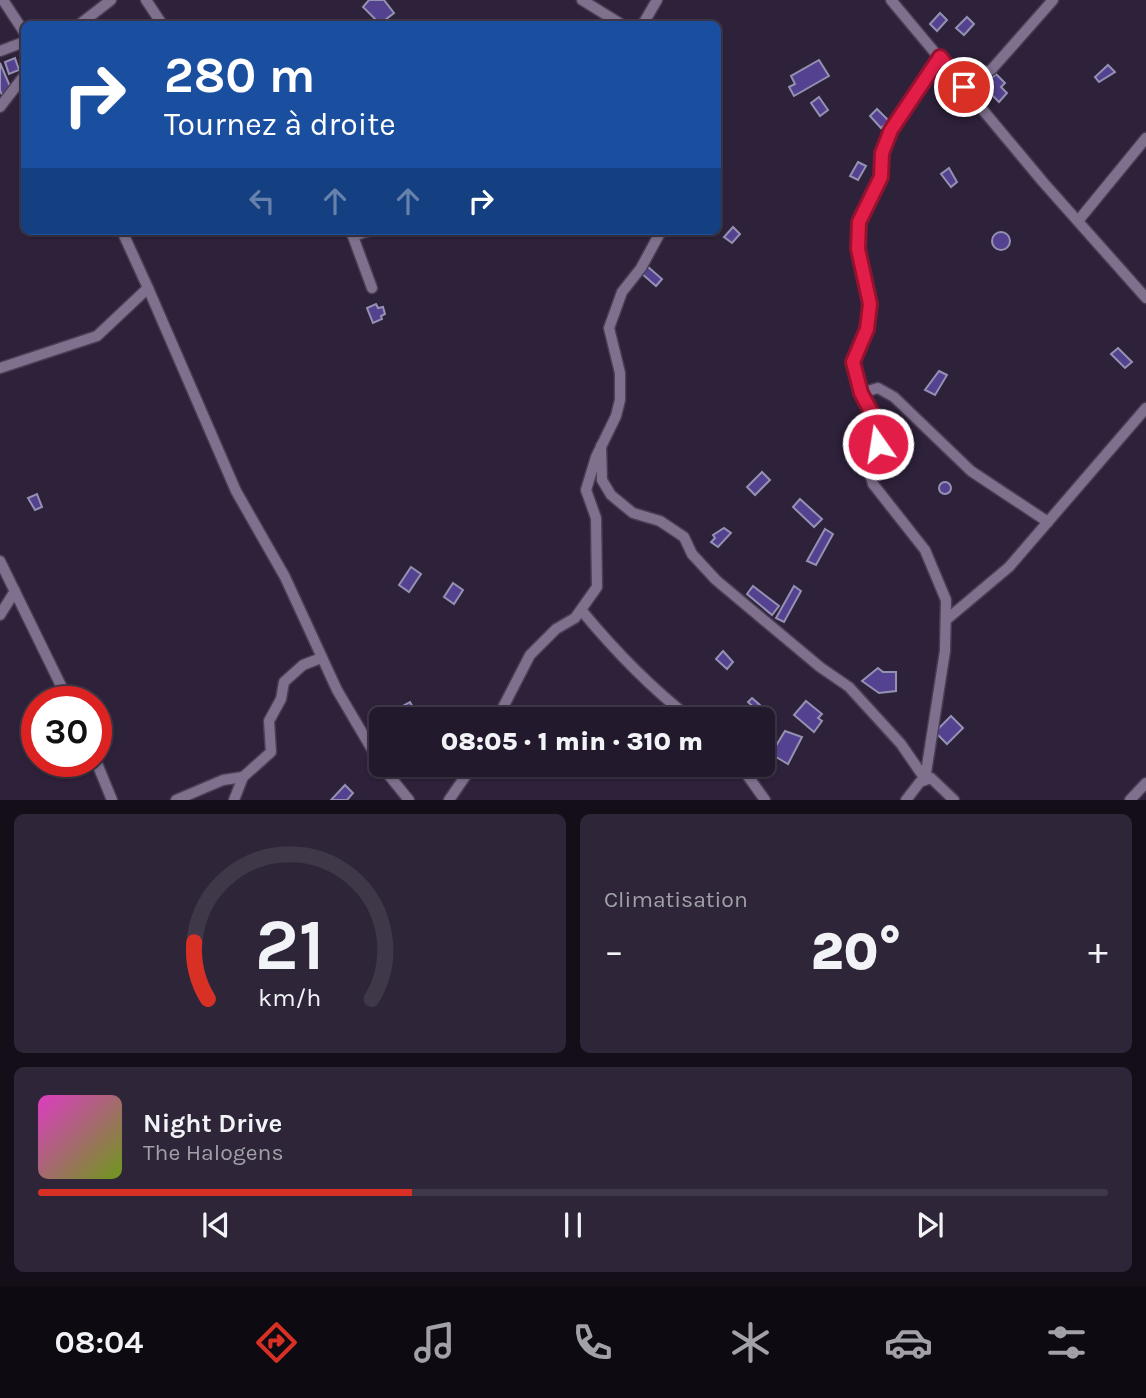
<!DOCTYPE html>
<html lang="fr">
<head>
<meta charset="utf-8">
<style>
	body { margin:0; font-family:Karla,sans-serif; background:#2e2638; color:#f1f3f6; height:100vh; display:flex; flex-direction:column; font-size:26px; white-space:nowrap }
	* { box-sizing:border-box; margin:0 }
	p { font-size:23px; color:#a2a0a9 }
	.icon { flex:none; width:38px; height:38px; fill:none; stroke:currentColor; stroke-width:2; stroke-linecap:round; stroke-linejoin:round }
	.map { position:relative; height:800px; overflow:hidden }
	.sheet { display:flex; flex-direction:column; gap:14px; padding:14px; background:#130e18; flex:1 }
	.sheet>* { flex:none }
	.guide { position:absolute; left:21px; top:21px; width:700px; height:214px; border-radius:10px; box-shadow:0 2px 5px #0004,0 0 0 2px #3f3848; background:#1a4fa0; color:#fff; overflow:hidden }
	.speed { position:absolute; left:21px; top:686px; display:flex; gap:14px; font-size:35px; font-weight:700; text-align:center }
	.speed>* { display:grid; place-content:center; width:91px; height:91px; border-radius:50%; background:#22192c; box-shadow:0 2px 5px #0004,0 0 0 2px #3f3848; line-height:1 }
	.speed .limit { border:10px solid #d22; background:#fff; color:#111 }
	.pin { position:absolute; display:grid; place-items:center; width:60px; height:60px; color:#fff; margin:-30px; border:4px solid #fff; border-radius:50%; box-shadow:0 2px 7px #0007 }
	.me { position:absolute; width:77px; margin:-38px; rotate:347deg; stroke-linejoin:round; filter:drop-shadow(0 0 5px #0008) }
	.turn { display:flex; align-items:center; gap:24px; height:147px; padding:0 28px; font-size:32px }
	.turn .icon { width:91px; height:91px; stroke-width:2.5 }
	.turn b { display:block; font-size:49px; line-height:60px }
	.lanes { display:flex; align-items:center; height:66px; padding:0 28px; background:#0003; justify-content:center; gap:35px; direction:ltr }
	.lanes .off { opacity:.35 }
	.big { font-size:52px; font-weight:800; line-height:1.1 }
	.sheet .card { flex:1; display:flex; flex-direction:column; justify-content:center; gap:10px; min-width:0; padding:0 24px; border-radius:10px; background:#2e2638 }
	.sheet .dial { align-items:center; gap:0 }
	.dial svg { height:182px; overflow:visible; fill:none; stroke:#3f3848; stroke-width:7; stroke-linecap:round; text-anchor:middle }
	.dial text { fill:#f1f3f6; stroke:none }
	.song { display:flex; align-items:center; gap:21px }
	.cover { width:84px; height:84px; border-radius:10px; background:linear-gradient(135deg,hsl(310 70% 55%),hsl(80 70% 35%)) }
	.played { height:7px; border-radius:4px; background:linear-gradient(90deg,#d93025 35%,#3f3848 35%) }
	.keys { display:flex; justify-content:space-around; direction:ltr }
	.heat { display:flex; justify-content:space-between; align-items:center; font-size:38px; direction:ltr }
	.sheet .tiles { flex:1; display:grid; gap:14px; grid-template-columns:1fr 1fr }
	.card:last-child { grid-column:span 2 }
	.trip { position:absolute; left:369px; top:707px; width:406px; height:70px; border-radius:10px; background:#22192c; box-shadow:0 2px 5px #0004,0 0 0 2px #3f3848; font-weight:800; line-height:70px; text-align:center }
	.tabs { display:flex; height:112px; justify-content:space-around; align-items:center; background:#0e0a12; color:#a2a0a9 }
	.tabs .icon { width:49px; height:49px }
	.tabs .selected { color:#d93025 }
	.tabs b { font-size:32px; color:#f1f3f6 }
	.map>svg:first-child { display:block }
</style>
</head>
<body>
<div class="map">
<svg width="1146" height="800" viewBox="0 0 1146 800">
	<rect width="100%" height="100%" fill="#2e213a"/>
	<g fill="#544291" stroke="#9491b1" stroke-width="2">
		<polygon points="369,0 384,0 394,13 380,24 363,7"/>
		<polygon points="940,13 947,20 937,31 930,24"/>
		<polygon points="967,17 974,24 964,35 956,28"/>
		<polygon points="15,58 19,70 9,74 5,62"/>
		<polygon points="819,60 829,76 794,96 789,87 795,84 791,76"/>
		<polygon points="0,63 12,91 2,95 0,90"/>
		<polygon points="1108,65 1115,72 1099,82 1095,77"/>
		<polygon points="996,74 1005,83 1001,87 1007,93 999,102 983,86"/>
		<polygon points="819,97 828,110 820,116 811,103"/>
		<polygon points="877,109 889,121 881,128 870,116"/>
		<polygon points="858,162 866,166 858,180 850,176"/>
		<polygon points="949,168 957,182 951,187 941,174"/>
		<polygon points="733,227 740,234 732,243 724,237"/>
		<circle cx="1001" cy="241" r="9"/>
		<polygon points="647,266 662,279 656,286 641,273"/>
		<polygon points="376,304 378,308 383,307 385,314 381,316 382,319 373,323 367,308"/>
		<polygon points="1118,348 1132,362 1125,368 1111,354"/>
		<polygon points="939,371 947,375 935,395 925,390"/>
		<polygon points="762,472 770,480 755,495 747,487"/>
		<circle cx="945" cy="488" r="6"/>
		<polygon points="37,494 42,507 35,510 28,498"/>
		<polygon points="800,499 822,519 814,527 793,507"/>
		<polygon points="724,528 731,533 718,547 711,542 715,538 713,535"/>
		<polygon points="825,529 833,534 816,565 807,561"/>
		<polygon points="411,567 421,574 409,592 399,585"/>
		<polygon points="453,583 463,590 454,604 444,597"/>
		<polygon points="753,586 779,606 772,615 747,594"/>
		<polygon points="794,586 801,591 784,622 776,618"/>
		<polygon points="723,651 733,662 727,669 716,659"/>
		<polygon points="878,668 883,672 896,672 896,691 879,693 862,681"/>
		<polygon points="752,698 769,713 765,718 748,702"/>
		<polygon points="806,701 822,714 818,718 822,721 814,732 794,715"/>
		<polygon points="410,702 419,719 396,719 392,712"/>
		<polygon points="951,716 963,728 947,744 935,732"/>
		<polygon points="785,731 802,737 788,764 771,754"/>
		<polygon points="345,785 353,793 347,800 331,800"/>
	</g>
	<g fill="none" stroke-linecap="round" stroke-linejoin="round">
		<g stroke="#493e53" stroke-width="13">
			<g id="street">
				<polyline points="3,0 24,32"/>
				<polyline points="146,0 162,24"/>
				<polyline points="582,0 621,24"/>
				<polyline points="891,0 1043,182 1146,298"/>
				<polyline points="80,24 111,0"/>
				<polyline points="643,24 657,0"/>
				<polyline points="0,51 24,42"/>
				<polyline points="964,87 992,69 1053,0"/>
				<polyline points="0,107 24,76"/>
				<polyline points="1078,221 1146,138"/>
				<polyline points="351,231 372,288"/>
				<polyline points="353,236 368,231"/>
				<polyline points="148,288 236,491 285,577 337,690 383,768 409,800"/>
				<polyline points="0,368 97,336 148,288 122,231"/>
				<polyline points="861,393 878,388 894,397 971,471 1048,522"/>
				<polyline points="601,446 602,480 611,495 633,513 660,521 684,537 692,554 716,580 820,667 849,687 901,744 925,779"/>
				<polyline points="0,561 69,702"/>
				<path d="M582,611C615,651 650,687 691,719"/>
				<polyline points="0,615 15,591"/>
				<polyline points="946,620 1009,567 1146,408"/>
				<polyline points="497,719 530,655 556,629 575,618 597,587 596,518 586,490 596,457 616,416 620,400 620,373 609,328 622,292 641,268 661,231"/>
				<polyline points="96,761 112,800"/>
				<polyline points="740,765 765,800"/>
				<polyline points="925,779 945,651 946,600 925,550 873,484 868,466 878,437 853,362 867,329 870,304 858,249 859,222 881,177 882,153 891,130 940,57"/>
				<polyline points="176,800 223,780 243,777"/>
				<polyline points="234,800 243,777 271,752 269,721 281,699 284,682 303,665 321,658"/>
				<polyline points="449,800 473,765"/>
				<polyline points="906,800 920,782 931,778 954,800"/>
				<polyline points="1130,800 1146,783"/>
			</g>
		</g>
		<use href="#street" stroke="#7f708e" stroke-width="10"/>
	</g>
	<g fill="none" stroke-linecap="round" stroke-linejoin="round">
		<g stroke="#92132f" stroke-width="18">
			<polyline id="route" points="878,444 873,415 861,393 853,362 867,329 870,304 858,249 859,222 881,177 882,153 891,130 940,57 964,87"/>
		</g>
		<use href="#route" stroke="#e11d48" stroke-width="12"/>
	</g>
</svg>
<div class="speed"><div class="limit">30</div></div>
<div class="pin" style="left:964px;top:87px;background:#d93025"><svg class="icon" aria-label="arrive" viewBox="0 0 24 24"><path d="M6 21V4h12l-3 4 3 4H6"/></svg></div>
<svg class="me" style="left:878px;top:444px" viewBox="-20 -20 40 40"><circle r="17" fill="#e11d48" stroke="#fff" stroke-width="3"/><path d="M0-11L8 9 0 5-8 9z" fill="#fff"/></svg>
<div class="trip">08:05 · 1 min · 310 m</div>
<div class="guide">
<div class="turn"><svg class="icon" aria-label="right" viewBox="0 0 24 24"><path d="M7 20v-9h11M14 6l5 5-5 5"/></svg><div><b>280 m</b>Tournez à droite</div></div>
<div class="lanes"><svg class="icon off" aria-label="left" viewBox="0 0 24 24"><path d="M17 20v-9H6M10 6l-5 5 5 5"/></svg><svg class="icon off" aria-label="ahead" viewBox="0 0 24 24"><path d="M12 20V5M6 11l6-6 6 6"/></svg><svg class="icon off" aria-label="ahead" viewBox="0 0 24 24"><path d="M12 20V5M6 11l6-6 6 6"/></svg><svg class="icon" aria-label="right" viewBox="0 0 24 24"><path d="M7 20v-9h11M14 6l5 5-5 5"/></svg></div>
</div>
</div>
<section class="sheet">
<div class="tiles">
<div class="card dial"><svg viewBox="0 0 100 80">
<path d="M14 69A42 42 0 1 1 86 69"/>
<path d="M14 69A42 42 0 0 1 8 44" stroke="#d93025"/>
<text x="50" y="56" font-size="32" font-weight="700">21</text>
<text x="50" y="72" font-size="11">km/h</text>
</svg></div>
<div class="card"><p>Climatisation</p>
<div class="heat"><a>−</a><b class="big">20°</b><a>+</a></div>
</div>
<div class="card">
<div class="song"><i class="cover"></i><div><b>Night Drive</b><p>The Halogens</p></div></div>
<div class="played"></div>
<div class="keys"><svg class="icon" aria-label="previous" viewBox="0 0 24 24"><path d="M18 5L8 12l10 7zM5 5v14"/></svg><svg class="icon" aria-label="pause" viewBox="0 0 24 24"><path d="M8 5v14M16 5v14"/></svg><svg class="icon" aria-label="next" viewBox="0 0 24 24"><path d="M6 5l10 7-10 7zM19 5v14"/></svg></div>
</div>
</div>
</section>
<nav class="tabs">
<b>08:04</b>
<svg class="icon selected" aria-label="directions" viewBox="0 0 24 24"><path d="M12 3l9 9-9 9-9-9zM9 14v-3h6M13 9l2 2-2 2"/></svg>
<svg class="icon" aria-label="music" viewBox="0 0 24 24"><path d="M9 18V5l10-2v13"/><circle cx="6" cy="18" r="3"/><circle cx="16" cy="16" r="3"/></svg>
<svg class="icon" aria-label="phone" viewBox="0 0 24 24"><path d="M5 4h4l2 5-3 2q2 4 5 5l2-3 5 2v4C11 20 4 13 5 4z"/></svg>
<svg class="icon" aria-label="climate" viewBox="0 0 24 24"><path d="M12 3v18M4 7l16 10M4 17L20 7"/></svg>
<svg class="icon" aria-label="car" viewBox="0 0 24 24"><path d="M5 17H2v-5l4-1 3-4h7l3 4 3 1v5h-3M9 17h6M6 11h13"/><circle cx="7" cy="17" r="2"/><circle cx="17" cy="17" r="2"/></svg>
<svg class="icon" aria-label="filters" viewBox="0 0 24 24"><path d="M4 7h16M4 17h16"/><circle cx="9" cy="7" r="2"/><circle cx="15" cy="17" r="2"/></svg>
</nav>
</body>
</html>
